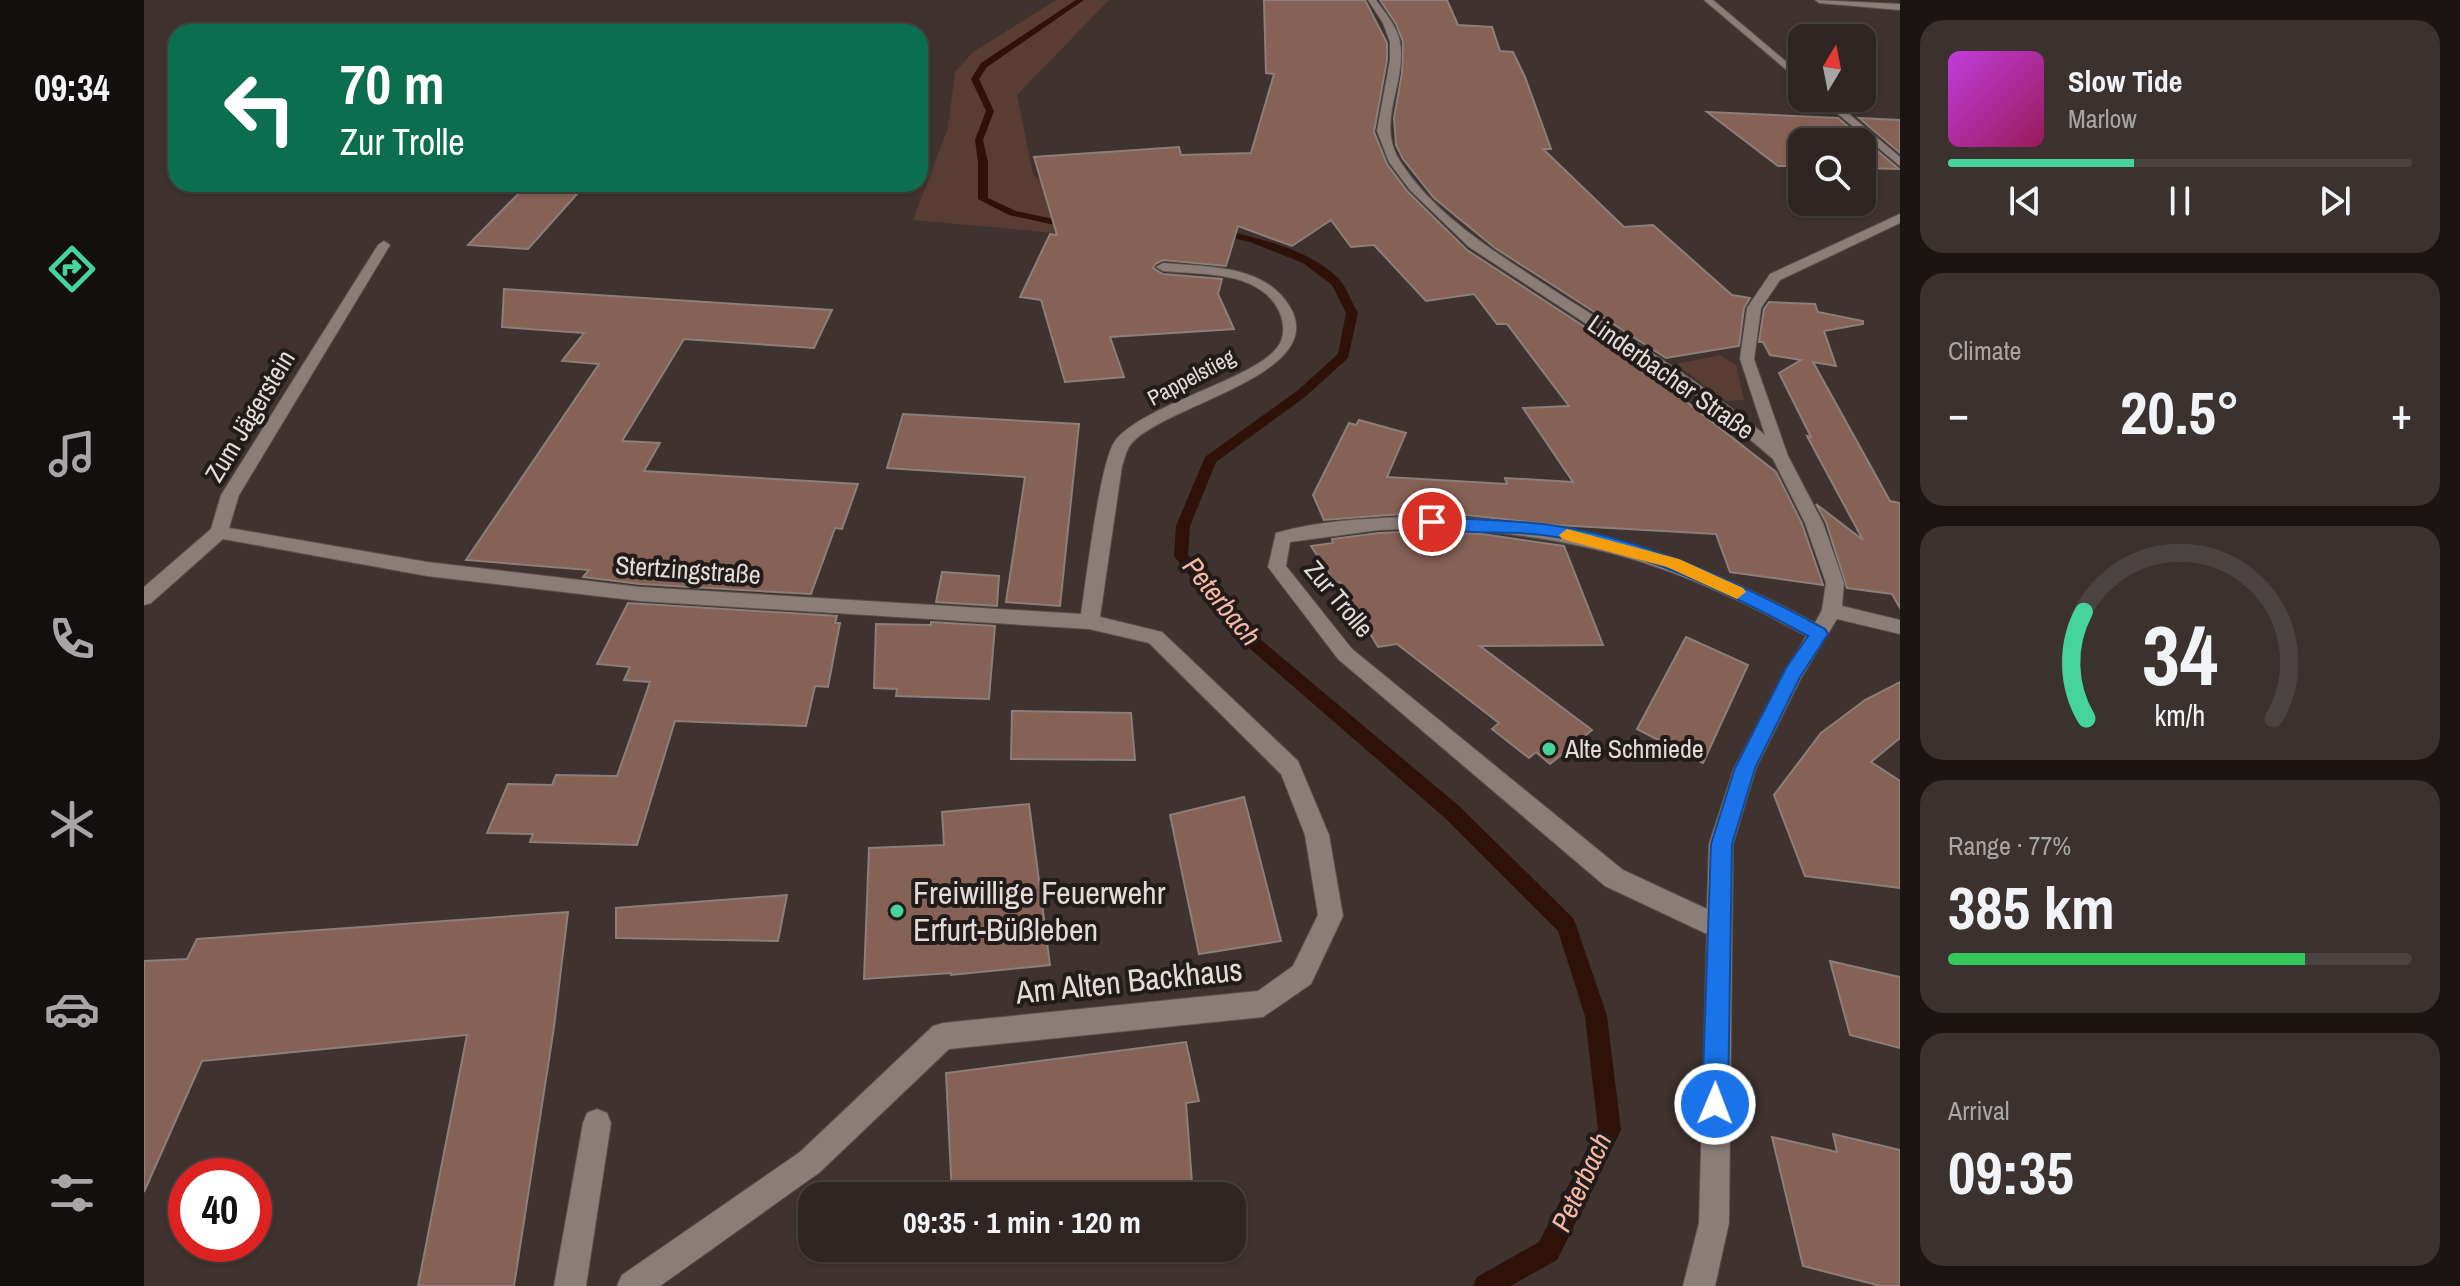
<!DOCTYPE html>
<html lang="en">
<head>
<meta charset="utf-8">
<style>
	body { margin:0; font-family:"Archivo Narrow",sans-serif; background:#3b3230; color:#f1f3f6; height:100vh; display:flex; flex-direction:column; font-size:30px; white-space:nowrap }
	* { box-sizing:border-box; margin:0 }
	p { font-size:26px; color:#a7a5a6 }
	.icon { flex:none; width:44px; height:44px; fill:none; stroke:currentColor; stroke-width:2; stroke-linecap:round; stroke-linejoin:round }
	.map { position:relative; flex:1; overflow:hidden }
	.drawer { display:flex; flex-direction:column; gap:20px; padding:20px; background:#1a1513; width:560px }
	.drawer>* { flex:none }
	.top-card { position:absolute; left:24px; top:24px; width:760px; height:168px; border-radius:24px; box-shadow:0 2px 6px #0004,0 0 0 2px #4a4341; background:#0b6e4f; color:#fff; overflow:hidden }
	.needle { width:52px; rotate:10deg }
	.fabs { position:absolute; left:1644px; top:24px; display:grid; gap:16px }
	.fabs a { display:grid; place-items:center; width:88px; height:88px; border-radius:16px; background:#2f2623; box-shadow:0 2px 6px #0004,0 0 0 2px #4a4341; font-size:40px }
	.speed { position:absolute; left:24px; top:1158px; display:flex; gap:16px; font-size:40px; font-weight:700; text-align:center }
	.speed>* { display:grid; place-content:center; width:104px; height:104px; border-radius:50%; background:#2f2623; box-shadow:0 2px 6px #0004,0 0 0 2px #4a4341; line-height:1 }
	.speed .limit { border:12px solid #d22; background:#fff; color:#111 }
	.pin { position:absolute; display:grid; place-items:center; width:68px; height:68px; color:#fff; margin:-34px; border:4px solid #fff; border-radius:50%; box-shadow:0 2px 8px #0007 }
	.me { position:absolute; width:88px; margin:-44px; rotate:1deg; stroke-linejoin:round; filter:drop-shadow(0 0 6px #0008) }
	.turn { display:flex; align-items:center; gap:28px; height:168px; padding:0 40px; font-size:36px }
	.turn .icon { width:104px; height:104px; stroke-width:2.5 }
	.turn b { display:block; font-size:56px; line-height:68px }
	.big { font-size:60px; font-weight:700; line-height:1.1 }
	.drawer .tile { flex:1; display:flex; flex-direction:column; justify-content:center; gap:12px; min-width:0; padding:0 28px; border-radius:24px; background:#3b3230 }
	.drawer .dial { align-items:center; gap:0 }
	.dial svg { height:208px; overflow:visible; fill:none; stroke:#4a4341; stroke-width:7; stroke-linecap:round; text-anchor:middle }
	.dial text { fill:#f1f3f6; stroke:none }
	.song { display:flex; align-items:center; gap:24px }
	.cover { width:96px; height:96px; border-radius:12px; background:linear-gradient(135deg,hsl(290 70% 55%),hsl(330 70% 35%)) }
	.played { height:8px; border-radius:4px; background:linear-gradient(90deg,#46d49e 40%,#4a4341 40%) }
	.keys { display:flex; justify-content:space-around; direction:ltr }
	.heat { display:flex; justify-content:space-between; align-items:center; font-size:44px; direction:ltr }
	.charge { height:12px; border-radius:6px; background:linear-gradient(90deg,#34c759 77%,#4a4341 0) }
	.trip { position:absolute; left:654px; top:1182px; width:448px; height:80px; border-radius:24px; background:#2f2623; box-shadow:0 2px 6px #0004,0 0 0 2px #4a4341; font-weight:700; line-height:80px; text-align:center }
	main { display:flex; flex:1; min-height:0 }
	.tabs { display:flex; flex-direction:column; width:144px; justify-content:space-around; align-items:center; background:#130f0e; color:#a7a5a6 }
	.tabs .icon { width:56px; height:56px }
	.tabs .on { color:#46d49e }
	.tabs b { font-size:36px; color:#f1f3f6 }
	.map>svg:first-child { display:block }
</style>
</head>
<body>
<main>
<nav class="tabs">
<b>09:34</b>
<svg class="icon on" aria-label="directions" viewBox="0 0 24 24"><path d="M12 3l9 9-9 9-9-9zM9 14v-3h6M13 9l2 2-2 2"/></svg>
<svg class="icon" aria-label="music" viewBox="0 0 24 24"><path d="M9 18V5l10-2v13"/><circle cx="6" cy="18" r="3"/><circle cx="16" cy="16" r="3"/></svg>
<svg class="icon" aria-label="phone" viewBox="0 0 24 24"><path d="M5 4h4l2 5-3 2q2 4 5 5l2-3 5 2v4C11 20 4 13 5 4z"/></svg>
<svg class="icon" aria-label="climate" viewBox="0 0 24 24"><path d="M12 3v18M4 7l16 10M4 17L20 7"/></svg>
<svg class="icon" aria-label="car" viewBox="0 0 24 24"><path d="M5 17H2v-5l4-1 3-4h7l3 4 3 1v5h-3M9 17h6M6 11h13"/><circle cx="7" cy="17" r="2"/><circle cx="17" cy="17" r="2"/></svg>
<svg class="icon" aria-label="filters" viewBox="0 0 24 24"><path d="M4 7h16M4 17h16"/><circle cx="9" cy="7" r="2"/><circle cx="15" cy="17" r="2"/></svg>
</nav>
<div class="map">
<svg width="1756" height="1286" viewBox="0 0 1756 1286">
	<rect width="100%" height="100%" fill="#3f322f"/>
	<g fill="#593c33">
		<polygon points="912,0 965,0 873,95 889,175 919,195 1042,245 769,220 804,128 811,72 829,52"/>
		<polygon points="1576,355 1592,365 1600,400 1582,401 1532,364"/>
	</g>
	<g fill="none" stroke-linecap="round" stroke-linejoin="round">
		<g fill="#2e1108" fill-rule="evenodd">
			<polygon points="932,0 940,0 843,67 835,79 850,111 839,140 844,162 844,198 872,211 933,224 933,228 929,229 865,215 834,199 834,162 831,140 842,111 827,79 837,63"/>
			<path d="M1071,228C1112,238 1165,248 1196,280C1203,289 1208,303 1214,313L1204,358L1161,397L1072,462L1046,526L1044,555L1110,634L1315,806L1429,918L1432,925L1463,1016L1477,1130L1413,1260L1366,1286H1329L1333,1277L1395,1242L1454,1129L1441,1016L1414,931L1301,818L1098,642L1030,556L1032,526L1061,457L1153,391L1194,354L1202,313L1188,285L1159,263L1106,242L1067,233V229Z"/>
		</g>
	</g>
	<g fill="#866155" stroke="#8c7e79" stroke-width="2">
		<polygon points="1120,0 1221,0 1243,43 1243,60 1230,132 1243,164 1264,192 1323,250 1496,363 1493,363 1632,472 1658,524 1679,585 1586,572 1572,534 1412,525 1314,514 1258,514 1180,520 1169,495 1205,423 1212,425 1215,420 1262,433 1243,477 1363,484 1361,478 1429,482 1379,408 1425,406 1363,324 1353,324 1330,294 1282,301 1230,245 1207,247 1187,220 1148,246 1094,226 1082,266 1019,260 1011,264 1009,268 1019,274 1078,279 1074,294 1090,329 966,337 980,377 921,382 897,300 876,297 906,234 913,235 890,157 1035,147 1037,155 1107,153 1130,74 1122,73"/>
		<polygon points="1236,0 1303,0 1314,25 1348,27 1356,51 1369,52 1381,77 1407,149 1399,149 1480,227 1509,225 1588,295 1606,298 1600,308 1595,346 1522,358 1351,248 1290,198 1259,159 1252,145 1250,118 1258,73 1259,42 1252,24"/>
		<polygon points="1563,112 1694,118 1755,169 1718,168 1718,142 1658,142 1658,166 1634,166"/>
		<polygon points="1715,118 1756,120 1756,153"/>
		<polygon points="384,184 442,184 384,249 324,245"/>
		<polygon points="360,289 688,310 670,348 540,339 478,441 516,443 500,471 714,484 698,529 691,528 667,594 496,584 439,577 445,570 322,560 455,364 418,361 440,333 358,327"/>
		<polygon points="1625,302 1671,304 1674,312 1719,321 1719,324 1680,331 1692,366 1669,362 1746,501 1756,503 1756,608 1748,594 1703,588 1682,522 1672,504 1719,540 1663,436 1667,437 1635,373 1657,360 1626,355 1619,342 1615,342 1620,309"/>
		<polygon points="759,414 935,424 916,606 862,602 881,477 743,468"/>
		<polygon points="1285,531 1338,534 1420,546 1459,645 1336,646 1448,730 1406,764 1392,752 1385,758 1348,729 1355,723 1253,644 1234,647 1196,582 1191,583 1167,546 1189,543 1188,539 1235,533"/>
		<polygon points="798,572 855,576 853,606 792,602"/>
		<polygon points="484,603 693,616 691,623 696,623 684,687 671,686 662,726 531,721 493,845 386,842 389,834 343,833 364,784 408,785 412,775 473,776 506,682 480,680 486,667 453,664"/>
		<polygon points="787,622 851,626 845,699 752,696 753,689 730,688 732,624 787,625"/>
		<polygon points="1542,637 1604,665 1559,763 1493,729"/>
		<polygon points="1756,682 1756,738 1727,762 1756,781 1756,888 1661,876 1630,795 1677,733 1721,700"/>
		<polygon points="868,711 987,713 991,760 867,759"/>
		<polygon points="1100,797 1137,941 1055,954 1026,815"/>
		<polygon points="885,804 906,965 807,975 807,973 720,979 725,848 800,845 798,812"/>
		<polygon points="643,895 634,941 472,938 472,908"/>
		<polygon points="424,912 410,1027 370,1286 274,1286 323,1035 58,1061 0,1192 0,961 43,959 53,939"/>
		<polygon points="1686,961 1756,977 1756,1048 1706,1035"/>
		<polygon points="1042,1042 1055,1101 1042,1103 1049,1196 808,1196 802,1073"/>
		<polygon points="1689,1134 1756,1150 1756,1286 1737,1286 1659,1266 1628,1137 1693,1152"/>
	</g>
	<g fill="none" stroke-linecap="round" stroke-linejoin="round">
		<g stroke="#5a504d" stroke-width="2">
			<g id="minor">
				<path d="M1224,0H1232C1241,13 1253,26 1256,42C1263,84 1231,122 1256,161C1292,218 1359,257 1414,293C1485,338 1556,381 1621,435L1596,359L1603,308L1626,274L1756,214V223L1636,280L1617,308L1610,359L1644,456L1679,523L1700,583L1698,606L1756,620V634L1693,619L1657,678L1612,768L1589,844L1585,1223L1571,1286H1539L1555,1223L1563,934L1461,886L1194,659L1124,567L1132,533C1172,521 1217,519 1258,517C1408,513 1540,551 1671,623L1678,610L1682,583L1661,523L1629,459L1562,402L1325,247L1266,190L1245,162L1233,131L1246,60V42L1239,23ZM1285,528C1434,534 1532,563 1662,636L1590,768L1565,844L1563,909L1479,870L1208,649L1142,566L1146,542L1235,530Z"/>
				<polygon points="1560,0 1569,0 1658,75 1658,83"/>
				<polygon points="1671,0 1756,4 1756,10 1675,3"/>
				<polygon points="1675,98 1686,98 1756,157 1756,166"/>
				<path d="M240,241L246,245L95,495L85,528L283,562L496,587L937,614C942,582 956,461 971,441C1001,402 1123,377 1137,341C1141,332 1139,319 1135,311C1115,270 1057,275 1019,271L1012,267L1019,263C1062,267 1121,264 1146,307C1186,375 1021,404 987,444C982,450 981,458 978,466L956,617L1018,632L1154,761L1185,835L1199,916L1167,984L1119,1017L805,1049L676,1172L516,1286H473L478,1275L656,1152L789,1026L799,1023L1114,991L1149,966L1174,915L1161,835L1137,774L1005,643L945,629L496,601L283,576L79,539L7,603L0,605V587L67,529L77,495L234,245Z"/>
				<polygon points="453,1109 463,1113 467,1123 442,1286 410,1286 439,1123 443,1113"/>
			</g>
		</g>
		<use href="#minor" fill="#8b7d78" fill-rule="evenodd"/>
	</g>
	<path fill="#1a73e8" stroke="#114b97" stroke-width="2" d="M1288,517C1325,519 1363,520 1399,524C1499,537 1594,582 1681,629L1684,634L1656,677L1611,768L1588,844L1584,1104L1580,1113L1571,1117L1562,1113L1558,1104L1567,844L1591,768L1642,668L1664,636C1582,591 1493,548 1399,535C1362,530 1319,536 1282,526V519Z"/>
	<polygon fill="#f59e0b" points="1423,529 1535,559 1599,588 1602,592 1593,599 1523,567 1418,539 1415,535"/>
	<g fill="#46d49e" stroke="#211c1a" stroke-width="3">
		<circle cx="1405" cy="749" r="8"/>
		<circle cx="753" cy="911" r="8"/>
	</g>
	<g text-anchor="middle" stroke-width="8" stroke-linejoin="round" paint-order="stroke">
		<g font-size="22" fill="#e3dbd8" stroke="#211c1a">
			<text transform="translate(1047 377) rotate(-28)" y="8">Pappelstieg</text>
		</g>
		<g font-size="26" fill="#e3dbd8" stroke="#211c1a">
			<text transform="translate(1527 377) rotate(35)" y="9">Linderbacher Straße</text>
			<text transform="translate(106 416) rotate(-59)" y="9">Zum Jägerstein</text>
			<text transform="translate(544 570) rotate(4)" y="9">Stertzingstraße</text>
			<text transform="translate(1195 599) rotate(50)" y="9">Zur Trolle</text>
		</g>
		<g font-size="26" fill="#e3dbd8" stroke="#211c1a" text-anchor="start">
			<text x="1421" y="758">Alte Schmiede</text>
		</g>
		<g font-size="28" font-style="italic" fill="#f8b7a2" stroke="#211c1a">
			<text transform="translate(1078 601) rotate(51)" y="10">Peterbach</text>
			<text transform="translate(1437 1182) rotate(-65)" y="10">Peterbach</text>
		</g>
		<g font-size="32" fill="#e3dbd8" stroke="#211c1a" text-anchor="start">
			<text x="769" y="904">Freiwillige Feuerwehr<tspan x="769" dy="37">Erfurt-Büßleben</tspan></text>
		</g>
		<g font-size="32" fill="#e3dbd8" stroke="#211c1a">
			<text transform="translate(985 981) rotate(-6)" y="11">Am Alten Backhaus</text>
		</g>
	</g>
</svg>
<div class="fabs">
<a><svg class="needle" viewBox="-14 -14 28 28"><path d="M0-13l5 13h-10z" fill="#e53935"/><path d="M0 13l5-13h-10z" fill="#a7a5a6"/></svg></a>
<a><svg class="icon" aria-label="search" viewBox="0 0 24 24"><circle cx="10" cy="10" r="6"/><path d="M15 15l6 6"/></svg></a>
</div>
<div class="speed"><div class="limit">40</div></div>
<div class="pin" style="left:1288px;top:522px;background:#d93025"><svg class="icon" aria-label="arrive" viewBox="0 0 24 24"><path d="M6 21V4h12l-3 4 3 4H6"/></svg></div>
<svg class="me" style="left:1571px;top:1104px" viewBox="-20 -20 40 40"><circle r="17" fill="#1a73e8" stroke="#fff" stroke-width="3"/><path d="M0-11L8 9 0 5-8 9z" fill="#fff"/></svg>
<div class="trip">09:35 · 1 min · 120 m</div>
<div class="top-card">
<div class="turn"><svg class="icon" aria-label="left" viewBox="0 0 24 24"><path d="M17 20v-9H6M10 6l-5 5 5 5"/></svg><div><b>70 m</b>Zur Trolle</div></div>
</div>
</div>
<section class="drawer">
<div class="tile">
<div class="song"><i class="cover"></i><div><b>Slow Tide</b><p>Marlow</p></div></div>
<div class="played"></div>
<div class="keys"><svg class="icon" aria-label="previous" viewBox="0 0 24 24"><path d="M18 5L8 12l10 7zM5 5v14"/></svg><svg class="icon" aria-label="pause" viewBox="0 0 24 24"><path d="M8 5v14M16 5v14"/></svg><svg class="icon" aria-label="next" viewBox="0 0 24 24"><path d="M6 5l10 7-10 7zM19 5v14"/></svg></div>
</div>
<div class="tile"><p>Climate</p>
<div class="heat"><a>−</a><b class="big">20.5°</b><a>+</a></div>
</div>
<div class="tile dial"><svg viewBox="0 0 100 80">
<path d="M14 69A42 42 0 1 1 86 69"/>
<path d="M14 69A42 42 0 0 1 13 28" stroke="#46d49e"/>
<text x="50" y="56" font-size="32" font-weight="700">34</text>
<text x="50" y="72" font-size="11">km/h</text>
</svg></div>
<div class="tile"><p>Range · 77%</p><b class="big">385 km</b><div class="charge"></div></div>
<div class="tile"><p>Arrival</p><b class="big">09:35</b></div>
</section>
</main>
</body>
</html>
